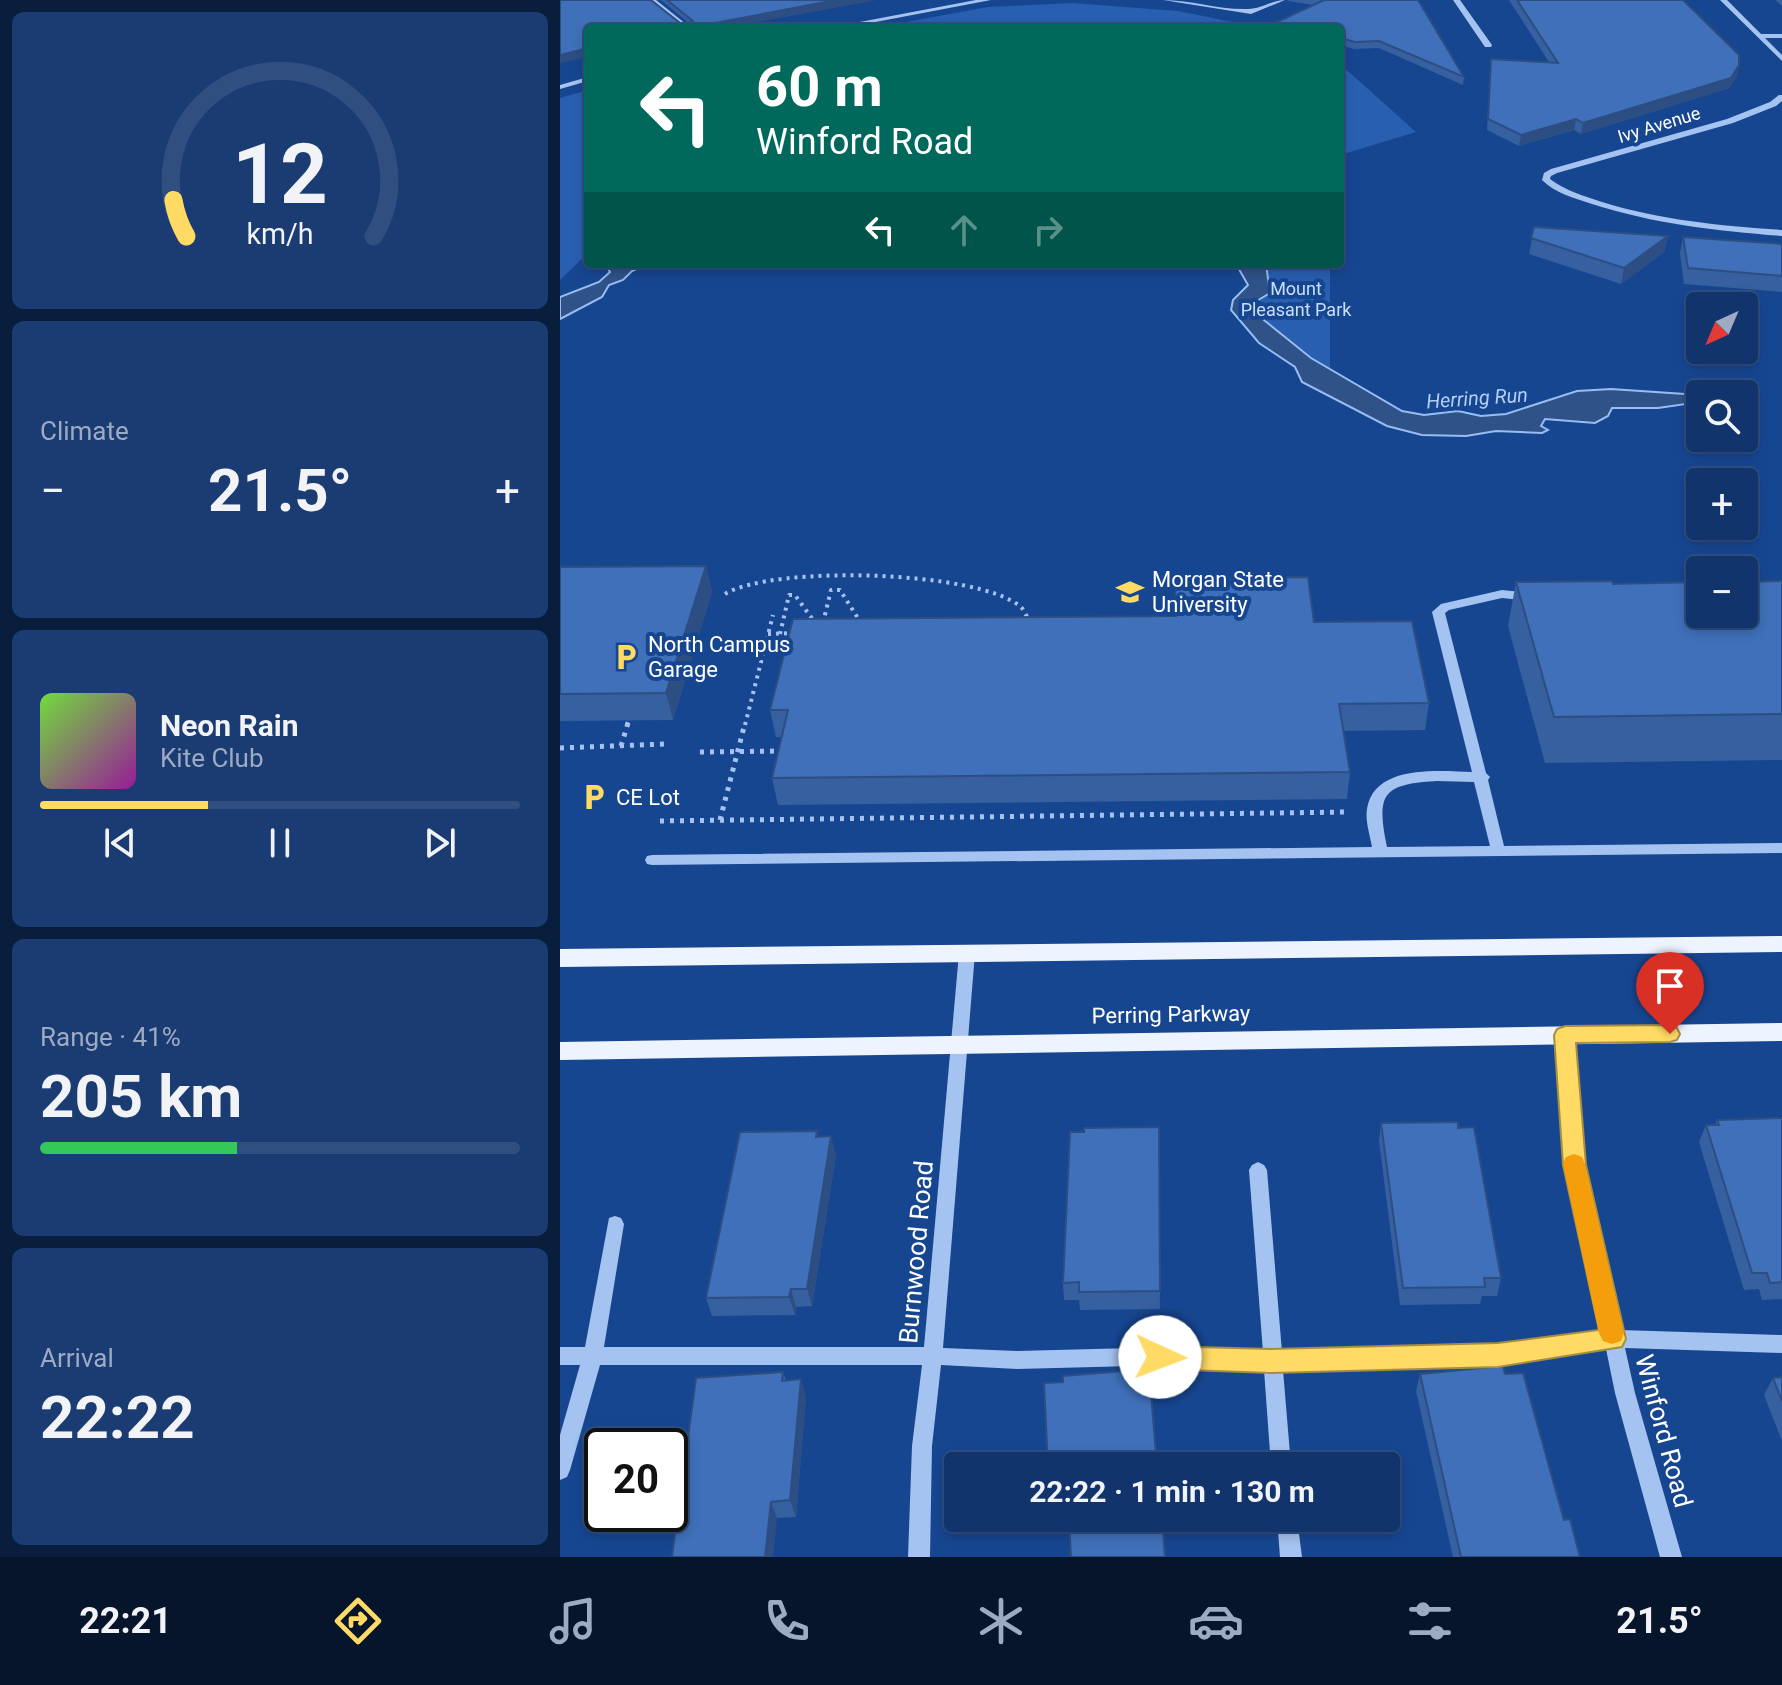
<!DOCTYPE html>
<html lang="en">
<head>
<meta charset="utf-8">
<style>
	body { margin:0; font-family:Roboto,sans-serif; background:#1a3c72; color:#f1f3f6; height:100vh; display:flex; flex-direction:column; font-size:30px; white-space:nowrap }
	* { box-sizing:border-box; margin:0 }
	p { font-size:26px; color:#9caac2 }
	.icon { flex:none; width:44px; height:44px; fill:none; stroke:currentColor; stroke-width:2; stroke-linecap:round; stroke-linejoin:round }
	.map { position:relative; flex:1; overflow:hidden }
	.sheet { display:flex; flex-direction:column; gap:12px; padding:12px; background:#091d3c; width:560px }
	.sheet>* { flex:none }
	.hud { position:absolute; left:24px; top:24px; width:760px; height:244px; border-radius:8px; box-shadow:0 4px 12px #0003,0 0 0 2px #304f80; background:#00695c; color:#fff; overflow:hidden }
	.needle { width:52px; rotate:224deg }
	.buttons { position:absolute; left:1126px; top:292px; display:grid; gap:16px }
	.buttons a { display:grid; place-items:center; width:72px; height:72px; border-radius:8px; background:#11346d; box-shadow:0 4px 12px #0003,0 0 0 2px #304f80; font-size:40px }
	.speed { position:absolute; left:24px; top:1428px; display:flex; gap:16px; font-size:40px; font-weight:700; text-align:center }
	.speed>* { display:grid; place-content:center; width:104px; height:104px; border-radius:50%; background:#11346d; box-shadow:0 4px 12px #0003,0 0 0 2px #304f80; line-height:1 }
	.speed .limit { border:4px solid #111; border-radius:12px; background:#fff; color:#111 }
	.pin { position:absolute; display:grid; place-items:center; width:68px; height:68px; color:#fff; margin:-82px -34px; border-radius:50% 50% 50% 0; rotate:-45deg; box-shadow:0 0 8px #0007 }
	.pin .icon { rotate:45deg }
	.me { position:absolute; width:88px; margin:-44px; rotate:92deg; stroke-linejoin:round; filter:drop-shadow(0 0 6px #0008) }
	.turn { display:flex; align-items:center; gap:28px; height:168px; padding:0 40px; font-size:36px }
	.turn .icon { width:104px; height:104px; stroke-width:2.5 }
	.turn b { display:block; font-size:56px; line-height:68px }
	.lanes { display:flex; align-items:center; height:76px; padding:0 40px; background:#0003; justify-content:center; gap:40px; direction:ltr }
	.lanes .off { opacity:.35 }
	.big { font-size:60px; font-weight:700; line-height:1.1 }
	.sheet .tile { flex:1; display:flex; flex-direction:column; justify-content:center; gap:12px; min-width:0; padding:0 28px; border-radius:12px; background:#1a3c72 }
	.sheet .dial { align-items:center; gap:0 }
	.dial svg { height:208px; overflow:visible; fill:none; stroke:#304f80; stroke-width:7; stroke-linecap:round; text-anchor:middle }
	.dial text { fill:#f1f3f6; stroke:none }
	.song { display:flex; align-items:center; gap:24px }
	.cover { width:96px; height:96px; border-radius:12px; background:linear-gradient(135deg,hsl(100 70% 55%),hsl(300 70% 35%)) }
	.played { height:8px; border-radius:4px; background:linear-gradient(90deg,#ffda64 35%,#304f80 35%) }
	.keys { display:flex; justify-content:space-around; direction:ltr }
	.heat { display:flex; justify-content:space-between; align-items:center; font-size:44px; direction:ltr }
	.charge { height:12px; border-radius:6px; background:linear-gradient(90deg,#34c759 41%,#304f80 0) }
	.trip { position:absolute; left:384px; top:1452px; width:456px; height:80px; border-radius:8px; background:#11346d; box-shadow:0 4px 12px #0003,0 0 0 2px #304f80; font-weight:700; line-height:80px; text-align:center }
	.tabs { display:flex; height:128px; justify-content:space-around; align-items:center; background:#07152c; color:#9caac2 }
	.tabs .icon { width:56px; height:56px }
	.tabs .selected { color:#ffda64 }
	.tabs b { font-size:36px; color:#f1f3f6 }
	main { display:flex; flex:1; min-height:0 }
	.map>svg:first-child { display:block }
</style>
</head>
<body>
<main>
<section class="sheet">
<div class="tile dial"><svg viewBox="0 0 100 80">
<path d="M14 69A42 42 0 1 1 86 69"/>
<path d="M14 69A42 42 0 0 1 9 55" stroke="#ffda64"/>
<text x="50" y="56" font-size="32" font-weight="700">12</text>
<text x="50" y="72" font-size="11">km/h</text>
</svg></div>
<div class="tile"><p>Climate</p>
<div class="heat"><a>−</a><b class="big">21.5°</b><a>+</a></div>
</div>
<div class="tile">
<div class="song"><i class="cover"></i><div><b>Neon Rain</b><p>Kite Club</p></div></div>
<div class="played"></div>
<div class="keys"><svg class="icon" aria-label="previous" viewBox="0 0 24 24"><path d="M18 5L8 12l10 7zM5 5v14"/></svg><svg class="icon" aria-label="pause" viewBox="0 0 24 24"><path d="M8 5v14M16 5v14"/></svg><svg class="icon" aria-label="next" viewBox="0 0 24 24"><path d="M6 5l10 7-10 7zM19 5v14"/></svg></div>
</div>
<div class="tile"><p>Range · 41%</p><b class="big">205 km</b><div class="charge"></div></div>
<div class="tile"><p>Arrival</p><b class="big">22:22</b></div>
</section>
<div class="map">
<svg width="1222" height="1557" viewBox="0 0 1222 1557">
	<rect width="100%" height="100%" fill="#174691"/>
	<g fill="#295fb0">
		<polygon points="512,3 618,11 703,28 314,28 428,7"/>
		<polygon points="780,64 856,132 780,155"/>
		<polygon points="28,90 28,253 0,280 0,98"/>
		<polygon points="689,264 770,264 770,374 714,343"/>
	</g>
	<g fill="#2f5289" stroke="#97bdf3" stroke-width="2">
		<polygon points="45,264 87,264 72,271 63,280 49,285 42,297 0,319 0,297 39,282 50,272"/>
		<polygon points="676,264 706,264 710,293 695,302 694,312 751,358 842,411 864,415 898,411 921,416 946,414 1017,391 1051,389 1125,394 1141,391 1145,394 1140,394 1140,402 1098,408 1052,408 1048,416 1035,423 985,419 981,426 988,430 982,433 936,431 906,436 862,435 827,426 742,382 735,367 699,343 671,310 673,300 688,285"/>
	</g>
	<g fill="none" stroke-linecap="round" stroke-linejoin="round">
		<g stroke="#a5c3f0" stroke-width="4" stroke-dasharray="3 5" stroke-linecap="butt">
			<path d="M165,594C212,565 418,570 461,607C465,611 467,617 469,623"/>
			<polyline points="263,623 271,590 280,590 301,623"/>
			<polyline points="208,634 235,633"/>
			<polyline points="220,634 229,595 235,595 256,624"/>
			<polyline points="67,725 69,720"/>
			<polyline points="185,725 213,615"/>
		</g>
		<g stroke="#a5c3f0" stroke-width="5" stroke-dasharray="4 6" stroke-linecap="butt">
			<polyline points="61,746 68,723"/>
			<polyline points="0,748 104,744"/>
			<polyline points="140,752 223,751"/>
			<polyline points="160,820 185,723"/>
			<polyline points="100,821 789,812"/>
		</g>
		<g fill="#a5c3f0" fill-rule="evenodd">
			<polygon points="89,0 96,0 131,28 123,28"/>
			<polygon points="416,0 431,0 284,28 268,28"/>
			<path d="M603,0C631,0 659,10 688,9C701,9 712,0 725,0L691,14Z"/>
			<polygon points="893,0 900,0 932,45 931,47 925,47"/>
			<polygon points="1160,0 1167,0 1201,34 1222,34 1222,38 1205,38 1222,55 1222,61"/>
			<polygon points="28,77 28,81 0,89 0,85"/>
			<path d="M1219,95H1222V101L1216,106L1173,123L997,173L991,176L990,179C1006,191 1024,196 1042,202C1100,220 1161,226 1222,230V236C1158,231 1094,224 1032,204C1014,198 995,193 982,180L984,173L991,169L1167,119L1210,102Z"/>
			<path d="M942,590L971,593L977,597L971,601L942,598L889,610L885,613L926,773L930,777L928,780L944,846L1222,843V853L92,865L87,864L85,860L87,856L92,855L812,847C810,835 805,821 807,809C814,764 879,771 912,772L872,612L881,604ZM877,781L914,782L930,846L827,847C816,794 822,784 877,781Z"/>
			<polygon points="407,947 413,949 415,953 383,1348 457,1351 573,1348 703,1352 689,1170 692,1165 698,1162 704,1165 707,1170 722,1352 938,1346 1042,1332 1005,1165 997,1035 999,1030 1005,1029 1011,1030 1013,1035 1023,1165 1060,1330 1222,1335 1222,1353 1065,1348 1075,1393 1122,1557 1100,1557 1055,1393 1046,1349 938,1364 723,1370 731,1466 711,1466 704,1370 573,1366 457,1369 381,1365 372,1446 370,1557 348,1557 352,1446 362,1365 40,1365 10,1470 7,1477 0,1480 0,1435 20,1365 0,1365 0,1347 25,1347 49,1218 55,1216 61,1218 64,1224 44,1347 364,1347 399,953 401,949"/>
			<polygon points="717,1518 737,1518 742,1557 720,1557"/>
		</g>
		<g fill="#eef4ff" fill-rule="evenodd">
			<polygon points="1222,936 1222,952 0,967 0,949"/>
			<polygon points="1222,1023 1222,1041 0,1060 0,1042"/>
		</g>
	</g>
	<g fill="#36609f">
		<polygon points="0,0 120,23 130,24 101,0 315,0 164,28 28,28 28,56 0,63"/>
		<polygon points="727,0 858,0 904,77 903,85 819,48 794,49 780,45 780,28 717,28 717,22 753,5 728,1"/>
		<polygon points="949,0 1123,0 1179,65 1177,76 1169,88 1021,134 1014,130 959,146 927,130 931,59 989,62"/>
		<polygon points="1215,0 1222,0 1222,6"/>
		<polygon points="974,227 1108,236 1104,252 1061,284 969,254"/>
		<polygon points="1123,237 1222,244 1222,292 1124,284 1120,253"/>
		<polygon points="146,566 152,592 113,720 0,721 0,567"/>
		<polygon points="615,579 754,622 869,703 865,730 784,731 790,772 787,799 218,805 212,778 221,737 216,737 210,710 615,616"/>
		<polygon points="1222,581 1222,760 985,763 948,626 956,582 1053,584"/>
		<polygon points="1222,1118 1222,1299 1202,1300 1199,1289 1184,1290 1139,1142 1146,1125 1155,1125 1157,1120"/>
		<polygon points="821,1123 941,1278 937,1296 922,1296 920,1304 840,1305 819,1141"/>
		<polygon points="599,1127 600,1309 520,1310 519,1300 504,1300 503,1283 524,1132"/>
		<polygon points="257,1131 258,1137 276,1155 252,1306 236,1307 235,1315 152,1316 146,1298"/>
		<polygon points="223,1372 226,1380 246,1396 236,1517 217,1518 112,1557"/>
		<polygon points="860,1374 945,1374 1004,1520 1020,1557 893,1557 856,1391"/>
		<polygon points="1222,1375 1222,1441 1204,1395 1213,1378 1221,1377"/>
		<polygon points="492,1518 602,1518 492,1522"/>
	</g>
	<g fill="#2c4e82">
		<polygon points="276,0 315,0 164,28 129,28"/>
		<polygon points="28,48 28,56 0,63 0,55"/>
		<polygon points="1179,65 1177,76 1169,88 1021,134 1023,123"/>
		<polygon points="1016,119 1014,130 959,146 961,135"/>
		<polygon points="1108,236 1104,252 1061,284 1064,268"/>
		<polygon points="146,566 152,592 113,720 106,693"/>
		<polygon points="271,1136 276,1155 252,1306 247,1289"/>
		<polygon points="231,1289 236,1307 235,1315 229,1297"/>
		<polygon points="241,1379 246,1396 236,1517 230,1500"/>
		<polygon points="211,1502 217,1518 213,1557 205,1557"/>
	</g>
	<g fill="#3f70b9" stroke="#2c4e82" stroke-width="2">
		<polygon points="0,0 91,0 120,23 130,24 133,21 107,0 276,0 129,28 28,28 28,48 0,55"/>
		<polygon points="764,0 858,0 904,77 819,41 795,42 780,38 780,28 740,28 717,22"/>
		<polygon points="957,0 1123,0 1179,55 1179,65 1171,78 1023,123 1016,119 961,135 928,119 931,59 998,63"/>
		<polygon points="974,227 1108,236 1064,268 971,238"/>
		<polygon points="1123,237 1222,244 1222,276 1128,268"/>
		<polygon points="146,566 106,693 0,694 0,567"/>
		<polygon points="748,577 754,622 852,621 869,703 779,704 790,772 212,778 228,710 210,710 233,619 616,616 615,579"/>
		<polygon points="1052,581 1053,584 1140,582 1140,614 1184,614 1184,582 1222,581 1222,714 994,717 956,582"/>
		<polygon points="1222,1118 1222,1282 1210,1283 1207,1273 1192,1273 1146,1125 1159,1125 1157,1120"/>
		<polygon points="898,1122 898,1128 914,1127 941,1278 924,1278 925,1287 843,1288 821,1123"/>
		<polygon points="599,1127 600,1291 519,1292 519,1282 503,1283 510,1132 524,1132 524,1128"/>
		<polygon points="257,1131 256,1137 271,1136 247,1289 231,1289 229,1297 146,1298 180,1132"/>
		<polygon points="943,1366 945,1374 963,1373 1004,1520 1010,1519 1020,1557 901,1557 860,1374"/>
		<polygon points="589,1369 597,1466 488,1466 484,1383 503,1382 503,1376"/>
		<polygon points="223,1372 222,1381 241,1379 230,1500 211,1502 205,1557 112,1557 136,1378"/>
		<polygon points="1222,1377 1222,1401 1213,1378"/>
		<polygon points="509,1518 602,1518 605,1557 511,1557"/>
	</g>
	<polygon fill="#ffda64" stroke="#a68e41" stroke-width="2" points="1110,1025 1117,1028 1120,1034 1117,1040 1110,1042 1016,1043 1026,1165 1066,1339 1062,1347 938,1367 711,1373 600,1369 592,1366 588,1357 592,1349 600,1346 711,1349 938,1343 1039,1330 1003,1165 994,1035 997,1029 1005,1026"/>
	<polygon fill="#f59e0b" points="1014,1154 1022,1157 1025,1164 1064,1333 1061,1341 1052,1344 1043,1341 1039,1333 1003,1164 1006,1157"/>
	<defs>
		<g id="university-bare" transform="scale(2.16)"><path d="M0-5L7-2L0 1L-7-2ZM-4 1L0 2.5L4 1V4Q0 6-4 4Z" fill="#ffda64" stroke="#174691" stroke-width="2.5" paint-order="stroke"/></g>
		<g id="parking-bare" transform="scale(2.16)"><path d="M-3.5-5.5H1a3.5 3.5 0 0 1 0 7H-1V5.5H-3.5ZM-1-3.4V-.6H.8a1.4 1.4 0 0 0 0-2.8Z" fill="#ffda64" stroke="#174691" stroke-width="2.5" paint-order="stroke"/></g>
	</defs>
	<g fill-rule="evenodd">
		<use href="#university-bare" x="570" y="592"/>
		<use href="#parking-bare" x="66" y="657"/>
		<use href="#parking-bare" x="34" y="797"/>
	</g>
	<g text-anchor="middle" stroke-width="8" stroke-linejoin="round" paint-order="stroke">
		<g font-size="18" fill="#fff" stroke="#174691">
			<text transform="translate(1099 125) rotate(-17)" y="6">Ivy Avenue</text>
		</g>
		<g font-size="18" fill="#cbdffb" stroke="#174691">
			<text x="736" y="295">Mount<tspan x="736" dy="21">Pleasant Park</tspan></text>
		</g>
		<g font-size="20" font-style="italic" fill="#b1cef7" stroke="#174691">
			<text transform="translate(917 398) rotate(-4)" y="7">Herring Run</text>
		</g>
		<g font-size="22" fill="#fff" stroke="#174691" text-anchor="start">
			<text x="592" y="587">Morgan State<tspan x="592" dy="25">University</tspan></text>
			<text x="88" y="652">North Campus<tspan x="88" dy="25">Garage</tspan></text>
			<text x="56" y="805">CE Lot</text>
		</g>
		<g font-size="22" fill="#fff" stroke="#174691">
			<text transform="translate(611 1014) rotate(-1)" y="8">Perring Parkway</text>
		</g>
		<g font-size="26" fill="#fff" stroke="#174691">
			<text transform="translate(356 1252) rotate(-85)" y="9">Burnwood Road</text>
			<text transform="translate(1104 1431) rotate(75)" y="9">Winford Road</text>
		</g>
	</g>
</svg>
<div class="buttons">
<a><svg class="needle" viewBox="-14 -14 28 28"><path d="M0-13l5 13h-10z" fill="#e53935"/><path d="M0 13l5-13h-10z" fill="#9caac2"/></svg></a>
<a><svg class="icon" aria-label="search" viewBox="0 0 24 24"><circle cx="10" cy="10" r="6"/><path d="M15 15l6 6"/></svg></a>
<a>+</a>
<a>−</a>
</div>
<div class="speed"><div class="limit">20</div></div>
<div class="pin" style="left:1110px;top:1034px;background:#d93025"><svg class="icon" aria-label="arrive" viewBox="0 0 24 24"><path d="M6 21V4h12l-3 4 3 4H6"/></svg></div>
<svg class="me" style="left:600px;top:1357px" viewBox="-20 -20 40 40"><circle r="19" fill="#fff"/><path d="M0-13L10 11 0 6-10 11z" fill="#ffda64"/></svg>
<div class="trip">22:22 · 1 min · 130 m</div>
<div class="hud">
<div class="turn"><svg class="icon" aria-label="left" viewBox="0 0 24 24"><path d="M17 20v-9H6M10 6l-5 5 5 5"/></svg><div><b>60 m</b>Winford Road</div></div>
<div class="lanes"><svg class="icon" aria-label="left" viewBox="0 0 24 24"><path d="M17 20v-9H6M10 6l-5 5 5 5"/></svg><svg class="icon off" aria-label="ahead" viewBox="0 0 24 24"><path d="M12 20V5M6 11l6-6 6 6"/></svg><svg class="icon off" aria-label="right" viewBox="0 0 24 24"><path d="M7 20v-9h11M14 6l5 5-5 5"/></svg></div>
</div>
</div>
</main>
<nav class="tabs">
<b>22:21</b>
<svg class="icon selected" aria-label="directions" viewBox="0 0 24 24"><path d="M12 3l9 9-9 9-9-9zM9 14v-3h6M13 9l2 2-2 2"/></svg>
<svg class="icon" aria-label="music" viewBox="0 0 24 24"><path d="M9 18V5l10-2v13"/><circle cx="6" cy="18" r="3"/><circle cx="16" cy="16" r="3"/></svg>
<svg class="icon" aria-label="phone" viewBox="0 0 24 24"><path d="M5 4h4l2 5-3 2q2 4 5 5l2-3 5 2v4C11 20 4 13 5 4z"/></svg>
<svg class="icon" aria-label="climate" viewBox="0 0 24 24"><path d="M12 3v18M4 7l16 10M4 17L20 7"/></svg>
<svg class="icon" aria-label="car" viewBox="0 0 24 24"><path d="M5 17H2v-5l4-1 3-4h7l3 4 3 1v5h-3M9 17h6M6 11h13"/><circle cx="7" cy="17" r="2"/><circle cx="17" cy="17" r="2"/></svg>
<svg class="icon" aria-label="filters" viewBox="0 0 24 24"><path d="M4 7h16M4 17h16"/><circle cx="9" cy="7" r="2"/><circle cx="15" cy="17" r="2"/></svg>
<b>21.5°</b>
</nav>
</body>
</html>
